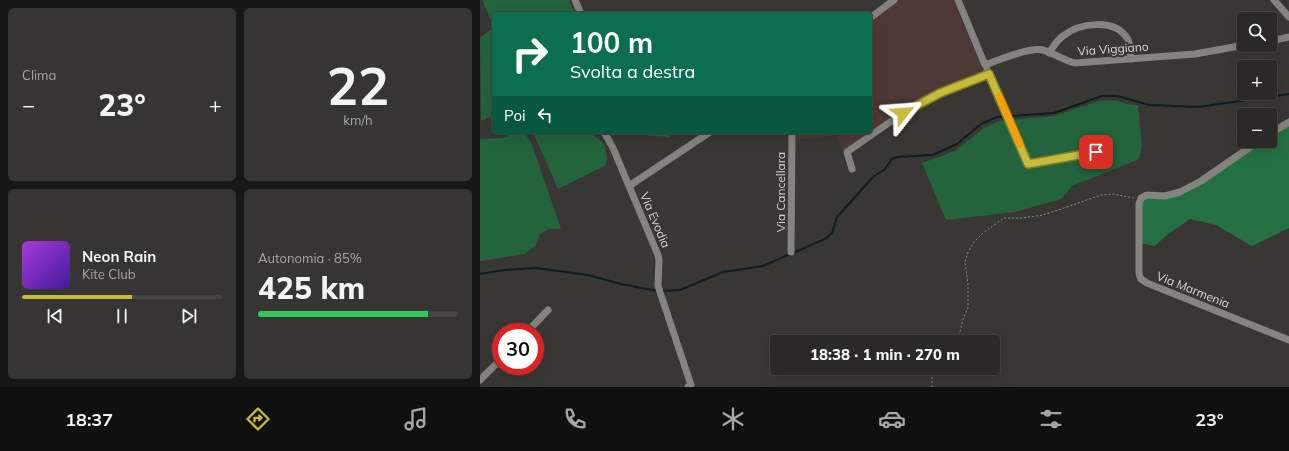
<!DOCTYPE html>
<html lang="it">
<head>
<meta charset="utf-8">
<style>
	body { margin:0; font-family:Mulish,sans-serif; background:#363533; color:#f1f3f6; height:100vh; display:flex; flex-direction:column; font-size:15px; white-space:nowrap }
	* { box-sizing:border-box; margin:0 }
	p { font-size:13px; color:#a5a6a7 }
	.icon { flex:none; width:22px; height:22px; fill:none; stroke:currentColor; stroke-width:2; stroke-linecap:round; stroke-linejoin:round }
	.map { position:relative; flex:1; overflow:hidden }
	.side { display:flex; flex-direction:column; gap:8px; padding:8px; background:#171715; width:480px }
	.side>* { flex:none }
	.top-card { position:absolute; left:12px; top:12px; width:380px; height:122px; border-radius:4px; box-shadow:0 4px 16px #0002,0 0 0 1px #464544; background:#0b6e4f; color:#fff; overflow:hidden }
	.fabs { position:absolute; left:757px; top:12px; display:grid; gap:8px }
	.fabs a { display:grid; place-items:center; width:40px; height:40px; border-radius:4px; background:#2a2927; box-shadow:0 4px 16px #0002,0 0 0 1px #464544; font-size:20px }
	.speed { position:absolute; left:12px; top:323px; display:flex; gap:8px; font-size:20px; font-weight:700; text-align:center }
	.speed>* { display:grid; place-content:center; width:52px; height:52px; border-radius:50%; background:#2a2927; box-shadow:0 4px 16px #0002,0 0 0 1px #464544; line-height:1 }
	.speed .limit { border:6px solid #d22; background:#fff; color:#111 }
	.pin { position:absolute; display:grid; place-items:center; width:34px; height:34px; color:#fff; margin:-17px; border-radius:8px; box-shadow:0 2px 6px #0006 }
	.me { position:absolute; width:44px; margin:-22px; rotate:62deg; stroke-linejoin:round; filter:drop-shadow(0 0 3px #0008) }
	.turn { display:flex; align-items:center; gap:14px; height:84px; padding:0 12px; font-size:18px }
	.turn .icon { width:52px; height:52px; stroke-width:2.5 }
	.turn b { display:block; font-size:28px; line-height:34px }
	.then { display:flex; align-items:center; height:38px; padding:0 12px; background:#0003; gap:8px; font-size:15px }
	.big { font-size:30px; font-weight:800; line-height:1.1 }
	.side .widget { flex:1; display:flex; flex-direction:column; justify-content:center; gap:6px; min-width:0; padding:0 14px; border-radius:6px; background:#363533 }
	.side .dial { align-items:center; gap:0 }
	.dial b { font-size:52px; line-height:1 }
	.song { display:flex; align-items:center; gap:12px }
	.cover { width:48px; height:48px; border-radius:6px; background:linear-gradient(135deg,hsl(280 70% 55%),hsl(260 70% 35%)) }
	.played { height:4px; border-radius:2px; background:linear-gradient(90deg,#c7bb3b 55%,#464544 55%) }
	.keys { display:flex; justify-content:space-around; direction:ltr }
	.heat { display:flex; justify-content:space-between; align-items:center; font-size:22px; direction:ltr }
	.charge { height:6px; border-radius:3px; background:linear-gradient(90deg,#34c759 85%,#464544 0) }
	.side .tiles { flex:1; display:grid; gap:8px; grid-template-columns:repeat(2,1fr) }
	.trip { position:absolute; left:290px; top:335px; width:230px; height:40px; border-radius:4px; background:#2a2927; box-shadow:0 4px 16px #0002,0 0 0 1px #464544; font-weight:800; line-height:40px; text-align:center }
	.tabs { display:flex; height:64px; justify-content:space-around; align-items:center; background:#111010; color:#a5a6a7 }
	.tabs .icon { width:28px; height:28px }
	.tabs .current { color:#c7bb3b }
	.tabs b { font-size:18px; color:#f1f3f6 }
	main { display:flex; flex:1; min-height:0 }
	.map>svg:first-child { display:block }
</style>
</head>
<body>
<main>
<section class="side">
<div class="tiles">
<div class="widget"><p>Clima</p>
<div class="heat"><a>−</a><b class="big">23°</b><a>+</a></div>
</div>
<div class="widget dial"><b>22</b><p>km/h</p></div>
<div class="widget">
<div class="song"><i class="cover"></i><div><b>Neon Rain</b><p>Kite Club</p></div></div>
<div class="played"></div>
<div class="keys"><svg class="icon" aria-label="previous" viewBox="0 0 24 24"><path d="M18 5L8 12l10 7zM5 5v14"/></svg><svg class="icon" aria-label="pause" viewBox="0 0 24 24"><path d="M8 5v14M16 5v14"/></svg><svg class="icon" aria-label="next" viewBox="0 0 24 24"><path d="M6 5l10 7-10 7zM19 5v14"/></svg></div>
</div>
<div class="widget"><p>Autonomia · 85%</p><b class="big">425 km</b><div class="charge"></div></div>
</div>
</section>
<div class="map">
<svg width="809" height="387" viewBox="0 0 809 387">
	<rect width="100%" height="100%" fill="#383734"/>
	<polygon fill="#4d3935" points="420,0 473,0 503,71 432,103 363,151 357,135 316,140 316,132 390,132 390,22"/>
	<g fill="#23643c">
		<polygon points="2,0 89,0 95,14 14,14 14,115 1,121 0,38 14,27"/>
		<polygon points="622,100 637,101 651,105 658,105 662,147 659,159 592,186 581,199 535,212 466,220 442,163 475,151 504,128 519,121 574,116"/>
		<polygon points="28,132 44,132 51,142 81,229 69,229 60,234 56,245 45,254 0,261 0,139 22,138 28,136"/>
		<polygon points="53,132 109,132 124,143 127,157 126,165 78,189"/>
		<polygon points="133,132 190,132 190,137 133,133"/>
	</g>
	<polygon fill="#247043" points="809,124 809,228 772,246 736,225 710,219 688,234 675,246 660,243 660,200 690,196 730,175 783,141 790,141 790,136"/>
	<polygon fill="#0c1d23" points="621,156 623,166 604,169 603,160"/>
	<g fill="none" stroke-linecap="round" stroke-linejoin="round">
		<g stroke="#0c1d23" stroke-width="2">
			<polyline points="530,116 574,113 622,96 637,96 670,105 718,107 809,94"/>
			<polyline points="0,274 24,270 56,268 108,275 141,284 178,291"/>
			<polyline points="182,291 200,290 243,272 283,266 345,239 352,233 357,217 393,177 405,169 412,159 417,157 453,155 477,144 501,124 517,117 526,116"/>
		</g>
		<g stroke="#8c8b88" stroke-width="1" stroke-dasharray="2 2" stroke-linecap="butt">
			<polyline points="474,342 480,332 483,319 488,308 488,284 485,262 488,252 494,242 503,233 524,218 542,218 563,215 584,208 621,195 634,194 653,198"/>
			<polyline points="452,387 452,368"/>
		</g>
		<g stroke="#85837f" stroke-width="7">
			<polyline points="95,0 101,14"/>
			<path d="M478,0L505,65C518,60 550,47 563,50C574,53 584,61 595,63L715,54L765,45"/>
			<polyline points="794,0 809,17"/>
			<polyline points="390,18 414,0"/>
			<polyline points="790,41 809,37"/>
			<path d="M569,53C573,47 577,40 583,36C599,23 634,18 647,38C651,44 650,53 651,59"/>
			<polyline points="507,70 548,164 616,152"/>
			<polyline points="124,132 133,148 178,255 179,260 178,286 211,385 208,387"/>
			<polyline points="790,134 809,122"/>
			<polyline points="779,141 721,181 700,192 685,196 667,195 661,198 659,204 659,274 661,279 667,283 809,340"/>
			<polyline points="372,169 367,152 423,113 460,93 509,74"/>
			<polyline points="149,186 230,132"/>
			<polyline points="311,252 312,132"/>
			<polyline points="47,332 68,310"/>
			<polyline points="0,380 21,359"/>
		</g>
	</g>
	<g fill="none" stroke-linecap="round" stroke-linejoin="round">
		<g stroke="#817a26" stroke-width="10">
			<polyline id="route" points="423,113 460,93 509,74 548,164 616,152"/>
		</g>
		<use href="#route" stroke="#c7bb3b" stroke-width="7"/>
		<polyline stroke="#f59e0b" stroke-width="7" points="519,96 540,144"/>
	</g>
	<g text-anchor="middle" stroke-width="4" stroke-linejoin="round" paint-order="stroke">
		<g font-size="12" fill="#d9d8d6" stroke="#383734">
			<text transform="translate(633 49) rotate(-4)" y="4">Via Viggiano</text>
			<text transform="translate(301 192) rotate(-90)" y="4">Via Cancellara</text>
			<text transform="translate(175 220) rotate(67)" y="4">Via Evodia</text>
			<text transform="translate(713 290) rotate(22)" y="4">Via Marmenia</text>
		</g>
	</g>
</svg>
<div class="fabs">
<a><svg class="icon" aria-label="search" viewBox="0 0 24 24"><circle cx="10" cy="10" r="6"/><path d="M15 15l6 6"/></svg></a>
<a>+</a>
<a>−</a>
</div>
<div class="speed"><div class="limit">30</div></div>
<div class="pin" style="left:616px;top:152px;background:#d93025"><svg class="icon" aria-label="arrive" viewBox="0 0 24 24"><path d="M6 21V4h12l-3 4 3 4H6"/></svg></div>
<svg class="me" style="left:423px;top:113px" viewBox="-20 -20 40 40"><path d="M0-17L14 15 0 8-14 15z" fill="#c7bb3b" stroke="#fff" stroke-width="4"/></svg>
<div class="trip">18:38 · 1 min · 270 m</div>
<div class="top-card">
<div class="turn"><svg class="icon" aria-label="right" viewBox="0 0 24 24"><path d="M7 20v-9h11M14 6l5 5-5 5"/></svg><div><b>100 m</b>Svolta a destra</div></div>
<div class="then">Poi<svg class="icon" aria-label="left" viewBox="0 0 24 24"><path d="M17 20v-9H6M10 6l-5 5 5 5"/></svg></div>
</div>
</div>
</main>
<nav class="tabs">
<b>18:37</b>
<svg class="icon current" aria-label="directions" viewBox="0 0 24 24"><path d="M12 3l9 9-9 9-9-9zM9 14v-3h6M13 9l2 2-2 2"/></svg>
<svg class="icon" aria-label="music" viewBox="0 0 24 24"><path d="M9 18V5l10-2v13"/><circle cx="6" cy="18" r="3"/><circle cx="16" cy="16" r="3"/></svg>
<svg class="icon" aria-label="phone" viewBox="0 0 24 24"><path d="M5 4h4l2 5-3 2q2 4 5 5l2-3 5 2v4C11 20 4 13 5 4z"/></svg>
<svg class="icon" aria-label="climate" viewBox="0 0 24 24"><path d="M12 3v18M4 7l16 10M4 17L20 7"/></svg>
<svg class="icon" aria-label="car" viewBox="0 0 24 24"><path d="M5 17H2v-5l4-1 3-4h7l3 4 3 1v5h-3M9 17h6M6 11h13"/><circle cx="7" cy="17" r="2"/><circle cx="17" cy="17" r="2"/></svg>
<svg class="icon" aria-label="filters" viewBox="0 0 24 24"><path d="M4 7h16M4 17h16"/><circle cx="9" cy="7" r="2"/><circle cx="15" cy="17" r="2"/></svg>
<b>23°</b>
</nav>
</body>
</html>
